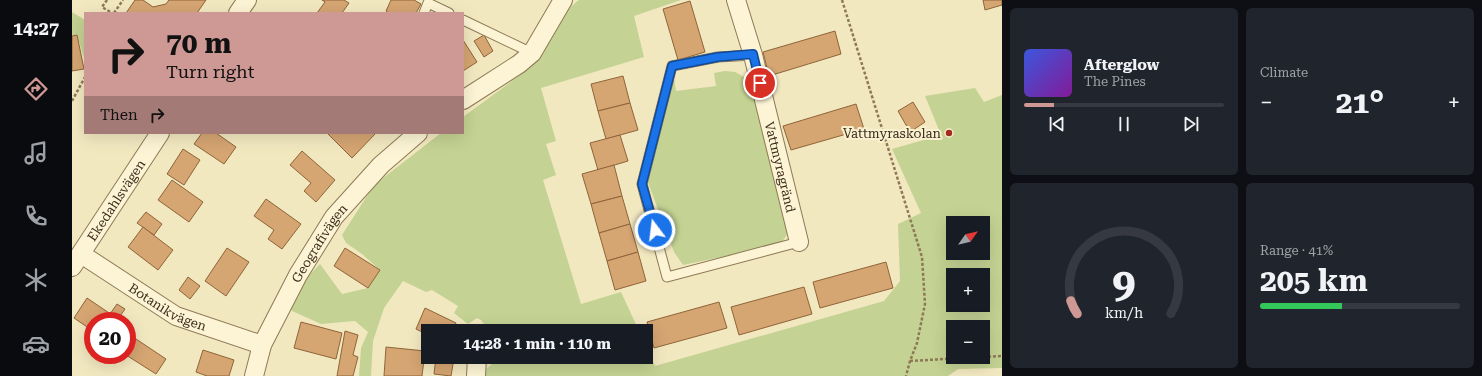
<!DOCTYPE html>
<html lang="en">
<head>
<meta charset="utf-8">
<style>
	body { margin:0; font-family:"Roboto Serif",serif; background:#20242c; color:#f1f3f6; height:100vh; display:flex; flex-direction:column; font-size:15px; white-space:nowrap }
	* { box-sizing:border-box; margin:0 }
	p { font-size:13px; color:#9ea1a6 }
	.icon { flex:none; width:22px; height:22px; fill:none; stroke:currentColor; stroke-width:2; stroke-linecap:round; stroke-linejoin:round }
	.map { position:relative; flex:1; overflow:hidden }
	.panel { display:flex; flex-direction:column; gap:8px; padding:8px; background:#0d0f14; width:480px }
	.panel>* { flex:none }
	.hud { position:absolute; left:12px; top:12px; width:380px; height:122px; border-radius:0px; box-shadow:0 4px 16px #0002; background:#ce9995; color:#111; overflow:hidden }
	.needle { width:26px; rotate:56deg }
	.buttons { position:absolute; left:874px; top:216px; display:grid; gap:8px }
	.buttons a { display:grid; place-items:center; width:44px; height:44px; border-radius:0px; background:#171b24; box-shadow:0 4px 16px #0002; font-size:20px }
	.speed { position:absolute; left:12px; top:312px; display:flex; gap:8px; font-size:20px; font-weight:700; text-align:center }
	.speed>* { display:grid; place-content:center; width:52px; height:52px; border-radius:50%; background:#171b24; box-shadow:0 4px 16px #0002; line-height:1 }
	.speed .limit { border:6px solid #d22; background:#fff; color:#111 }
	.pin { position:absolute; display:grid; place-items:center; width:34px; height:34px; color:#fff; margin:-17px; border:2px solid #fff; border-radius:50%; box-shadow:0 1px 4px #0007 }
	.me { position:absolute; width:44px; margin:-22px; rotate:345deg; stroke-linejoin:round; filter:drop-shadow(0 0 3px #0008) }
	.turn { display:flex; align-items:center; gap:14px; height:84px; padding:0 16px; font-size:18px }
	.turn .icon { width:52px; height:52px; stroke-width:2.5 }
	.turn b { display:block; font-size:28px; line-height:34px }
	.then { display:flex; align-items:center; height:38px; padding:0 16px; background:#0003; gap:8px; font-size:15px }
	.big { font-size:30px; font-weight:700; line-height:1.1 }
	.panel .tile { flex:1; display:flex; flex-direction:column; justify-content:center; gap:6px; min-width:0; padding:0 14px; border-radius:6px; background:#20242c }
	.panel .dial { align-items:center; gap:0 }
	.dial svg { height:104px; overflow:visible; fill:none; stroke:#363941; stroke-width:7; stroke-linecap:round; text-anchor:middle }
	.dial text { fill:#f1f3f6; stroke:none }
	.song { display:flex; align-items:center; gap:12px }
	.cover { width:48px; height:48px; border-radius:6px; background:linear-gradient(135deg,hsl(230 70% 55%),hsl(290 70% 35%)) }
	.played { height:4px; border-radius:2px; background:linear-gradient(90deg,#ce9995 15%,#363941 15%) }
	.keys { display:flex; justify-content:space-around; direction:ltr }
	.heat { display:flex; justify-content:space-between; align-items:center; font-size:22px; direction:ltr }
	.charge { height:6px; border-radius:3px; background:linear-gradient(90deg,#34c759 41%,#363941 0) }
	.panel .tiles { flex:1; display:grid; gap:8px; grid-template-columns:repeat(2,1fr) }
	.trip { position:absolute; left:349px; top:324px; width:232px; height:40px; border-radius:0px; background:#171b24; box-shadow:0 4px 16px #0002; font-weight:700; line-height:40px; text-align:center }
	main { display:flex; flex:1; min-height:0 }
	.menu { display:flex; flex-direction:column; width:72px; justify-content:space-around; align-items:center; background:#090b0e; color:#9ea1a6 }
	.menu .icon { width:28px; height:28px }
	.menu .on { color:#ce9995 }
	.menu b { font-size:18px; color:#f1f3f6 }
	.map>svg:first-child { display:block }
</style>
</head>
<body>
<main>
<nav class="menu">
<b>14:27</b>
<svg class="icon on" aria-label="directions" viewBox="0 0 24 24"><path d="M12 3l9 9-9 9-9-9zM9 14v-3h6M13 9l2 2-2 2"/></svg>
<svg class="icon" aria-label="music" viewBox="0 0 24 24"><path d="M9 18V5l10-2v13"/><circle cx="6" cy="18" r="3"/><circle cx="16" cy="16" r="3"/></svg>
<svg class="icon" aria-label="phone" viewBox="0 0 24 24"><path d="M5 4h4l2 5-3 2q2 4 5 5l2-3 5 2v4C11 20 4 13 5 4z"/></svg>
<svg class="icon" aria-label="climate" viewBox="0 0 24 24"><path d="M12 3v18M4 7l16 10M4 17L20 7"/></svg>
<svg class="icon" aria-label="car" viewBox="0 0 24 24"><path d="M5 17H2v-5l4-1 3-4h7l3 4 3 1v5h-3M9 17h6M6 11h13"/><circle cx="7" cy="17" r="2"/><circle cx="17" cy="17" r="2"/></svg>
</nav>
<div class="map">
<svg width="930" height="376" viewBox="0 0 930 376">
	<rect width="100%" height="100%" fill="#f2e8c0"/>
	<g fill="#c4d293" fill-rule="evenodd">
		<polygon points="507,0 609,0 562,16 572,57 469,88 484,141 474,144 484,175 471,180 509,304 549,292 567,331 417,331 409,320 405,318 396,324 382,313 386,306 360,290 354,292 331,281 312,308 301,341 299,376 287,376 289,348 296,332 283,321 249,324 218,310 229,283 248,264 270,294 296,288 308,270 290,254 274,243 270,235 302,185 369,133 391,133 391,117 459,67 497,8"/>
		<polygon points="0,12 13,20 13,61 5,35 0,35"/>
		<path d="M653,71L663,72L678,80L717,217C718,230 716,235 707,245L611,265L602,252L575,180L602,78L604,91L644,86L642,73Z"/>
		<path d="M903,88L912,102L930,95V368L886,369L876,376H412V371L428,357H574V346L583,366L812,301L828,281L826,224L849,213L820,149L869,135L853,96ZM881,223H911V253H881ZM881,275H911V305H881ZM881,327H911V357H881Z"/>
	</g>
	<g fill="#d5a572" stroke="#8f6439">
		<polygon points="63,0 71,0 81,7 94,4 97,0 134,0 125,13 54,13"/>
		<polygon points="250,0 272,0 277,3 270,13 245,13 253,2"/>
		<polygon points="319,0 342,0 349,4 344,13 317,13 314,11"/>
		<polygon points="911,0 930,0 930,5 913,10"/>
		<polygon points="618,1 633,52 606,60 591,9"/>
		<polygon points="763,31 769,54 697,76 691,52"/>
		<polygon points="5,35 12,69 0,71 0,36"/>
		<polygon points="412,35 421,51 412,57 402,41"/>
		<polygon points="391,40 405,62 391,71"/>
		<polygon points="551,76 558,103 526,111 519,84"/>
		<polygon points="841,102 853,122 838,132 826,111"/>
		<polygon points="558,103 566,130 534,139 526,111"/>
		<polygon points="784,104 792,129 719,150 711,126"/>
		<polygon points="130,133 144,133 164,147 152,164 122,144"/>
		<polygon points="255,133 304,133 280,158"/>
		<polygon points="548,135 556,161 526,170 518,143"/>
		<polygon points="111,149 128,160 112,185 95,174"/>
		<polygon points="230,151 263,180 244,202 232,191 239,183 218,165"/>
		<polygon points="542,165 550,196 519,204 510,174"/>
		<polygon points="100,180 131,202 117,222 86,200"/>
		<polygon points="550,196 558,224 527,233 519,204"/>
		<polygon points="194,199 229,224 210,249 196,239 202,230 182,216"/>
		<polygon points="74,212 90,224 82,235 65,223"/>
		<polygon points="558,224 566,252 535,261 527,233"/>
		<polygon points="71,227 101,250 86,270 56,247"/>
		<polygon points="155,248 177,262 154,296 133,281"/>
		<polygon points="273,248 308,270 296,288 262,266"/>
		<polygon points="566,252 574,281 543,290 535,261"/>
		<polygon points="814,262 821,288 748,308 741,282"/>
		<polygon points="116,277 128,286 118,299 107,290"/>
		<polygon points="732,287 740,314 667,335 659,307"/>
		<polygon points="15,298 43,317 41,321 21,321 21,331 2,318"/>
		<polygon points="647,302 655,328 582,348 575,322"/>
		<polygon points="45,304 53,309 46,319 38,314"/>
		<polygon points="353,308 384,323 381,331 356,331 356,335 344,329"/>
		<polygon points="229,322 270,333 264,359 222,348"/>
		<polygon points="273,331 286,335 281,355 286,357 281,376 265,376"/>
		<polygon points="64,339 94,359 84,374 54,355"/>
		<polygon points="314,347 353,351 350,376 312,376"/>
		<polygon points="131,350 162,360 157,376 135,376 124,372"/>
		<polygon points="364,357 382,358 379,376 362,374"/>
	</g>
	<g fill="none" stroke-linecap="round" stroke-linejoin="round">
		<g stroke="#8e7956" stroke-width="11">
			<g id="lane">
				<polyline points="352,13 356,3 377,13"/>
				<polyline points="391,20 460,53"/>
				<polyline points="681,55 646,57 600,66 570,184 595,277 727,242"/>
			</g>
		</g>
		<g stroke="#8e7956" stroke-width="20">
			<g id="street">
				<path id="s1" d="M664,0L681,55L727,242"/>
				<polyline points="166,13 175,0"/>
				<polyline points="391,100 447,64 460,53 491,0"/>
				<path id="s2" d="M9,254L104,316L190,345"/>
				<path id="s3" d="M0,267L88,133"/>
				<path id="s4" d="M182,376L190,345L226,275L262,217L309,165L346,133"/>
				<polyline points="404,376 405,357"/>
			</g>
		</g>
		<g stroke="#8e7956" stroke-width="2.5" stroke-dasharray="3 2" stroke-linecap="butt">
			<polyline points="35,0 30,7 40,13"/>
			<polyline points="770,0 850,257 853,304 845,343 838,361 834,376"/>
			<polyline points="42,13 51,0"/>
			<polyline points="0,101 13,77"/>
			<polyline points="911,357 930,356"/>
			<polyline points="838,361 907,357"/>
		</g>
		<use href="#lane" stroke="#fcf4d4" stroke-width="9"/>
		<use href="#street" stroke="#fcf4d4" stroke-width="18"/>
	</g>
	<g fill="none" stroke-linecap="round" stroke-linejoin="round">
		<g stroke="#114b97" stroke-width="10">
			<polyline id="route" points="583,230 570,184 600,66 646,57 681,54 688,83"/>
		</g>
		<use href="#route" stroke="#1a73e8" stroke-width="7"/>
	</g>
	<circle fill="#a32c1f" stroke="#f9f1d0" stroke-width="1.5" cx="877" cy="133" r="4"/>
	<g text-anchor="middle" stroke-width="4" stroke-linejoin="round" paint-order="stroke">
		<g font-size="13" fill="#3c2e1c" stroke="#f9f1d0" text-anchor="end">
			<text x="869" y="138">Vattmyraskolan</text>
		</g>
		<g font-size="13" fill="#3c2e1c" stroke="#f9f1d0">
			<text dy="5" stroke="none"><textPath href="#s1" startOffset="173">Vattmyragränd</textPath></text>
			<text dy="5" stroke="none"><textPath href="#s3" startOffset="80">Ekedahlsvägen</textPath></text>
			<text dy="5" stroke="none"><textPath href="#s4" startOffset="149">Geografivägen</textPath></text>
			<text dy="5" stroke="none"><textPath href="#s2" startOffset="102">Botanikvägen</textPath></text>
		</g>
	</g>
</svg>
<div class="buttons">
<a><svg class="needle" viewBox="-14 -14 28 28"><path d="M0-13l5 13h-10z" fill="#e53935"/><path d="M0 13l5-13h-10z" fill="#9ea1a6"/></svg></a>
<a>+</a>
<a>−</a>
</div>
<div class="speed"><div class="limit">20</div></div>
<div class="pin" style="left:688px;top:83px;background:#d93025"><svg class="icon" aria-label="arrive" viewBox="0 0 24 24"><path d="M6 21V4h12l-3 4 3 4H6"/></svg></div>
<svg class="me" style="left:583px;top:230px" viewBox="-20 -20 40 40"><circle r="17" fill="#1a73e8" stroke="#fff" stroke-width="3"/><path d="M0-11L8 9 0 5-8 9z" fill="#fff"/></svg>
<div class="trip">14:28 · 1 min · 110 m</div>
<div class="hud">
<div class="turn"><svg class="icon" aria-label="right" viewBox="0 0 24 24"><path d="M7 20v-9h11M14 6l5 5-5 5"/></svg><div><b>70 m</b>Turn right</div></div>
<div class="then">Then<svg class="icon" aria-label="right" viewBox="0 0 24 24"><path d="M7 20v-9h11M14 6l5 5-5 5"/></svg></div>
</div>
</div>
<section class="panel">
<div class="tiles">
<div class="tile">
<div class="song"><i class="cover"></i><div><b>Afterglow</b><p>The Pines</p></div></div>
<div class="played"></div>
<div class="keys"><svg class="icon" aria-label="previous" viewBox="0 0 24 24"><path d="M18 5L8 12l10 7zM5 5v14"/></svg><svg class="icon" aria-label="pause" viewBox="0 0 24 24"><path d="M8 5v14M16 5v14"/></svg><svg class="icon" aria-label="next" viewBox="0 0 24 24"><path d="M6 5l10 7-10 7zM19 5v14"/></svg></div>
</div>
<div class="tile"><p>Climate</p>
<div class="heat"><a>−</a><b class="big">21°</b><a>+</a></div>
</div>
<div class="tile dial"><svg viewBox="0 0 100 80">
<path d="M14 69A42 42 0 1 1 86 69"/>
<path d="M14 69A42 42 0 0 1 9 59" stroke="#ce9995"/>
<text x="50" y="56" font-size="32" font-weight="700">9</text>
<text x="50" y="72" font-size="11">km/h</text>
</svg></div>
<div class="tile"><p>Range · 41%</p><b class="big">205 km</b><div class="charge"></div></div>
</div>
</section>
</main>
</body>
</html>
